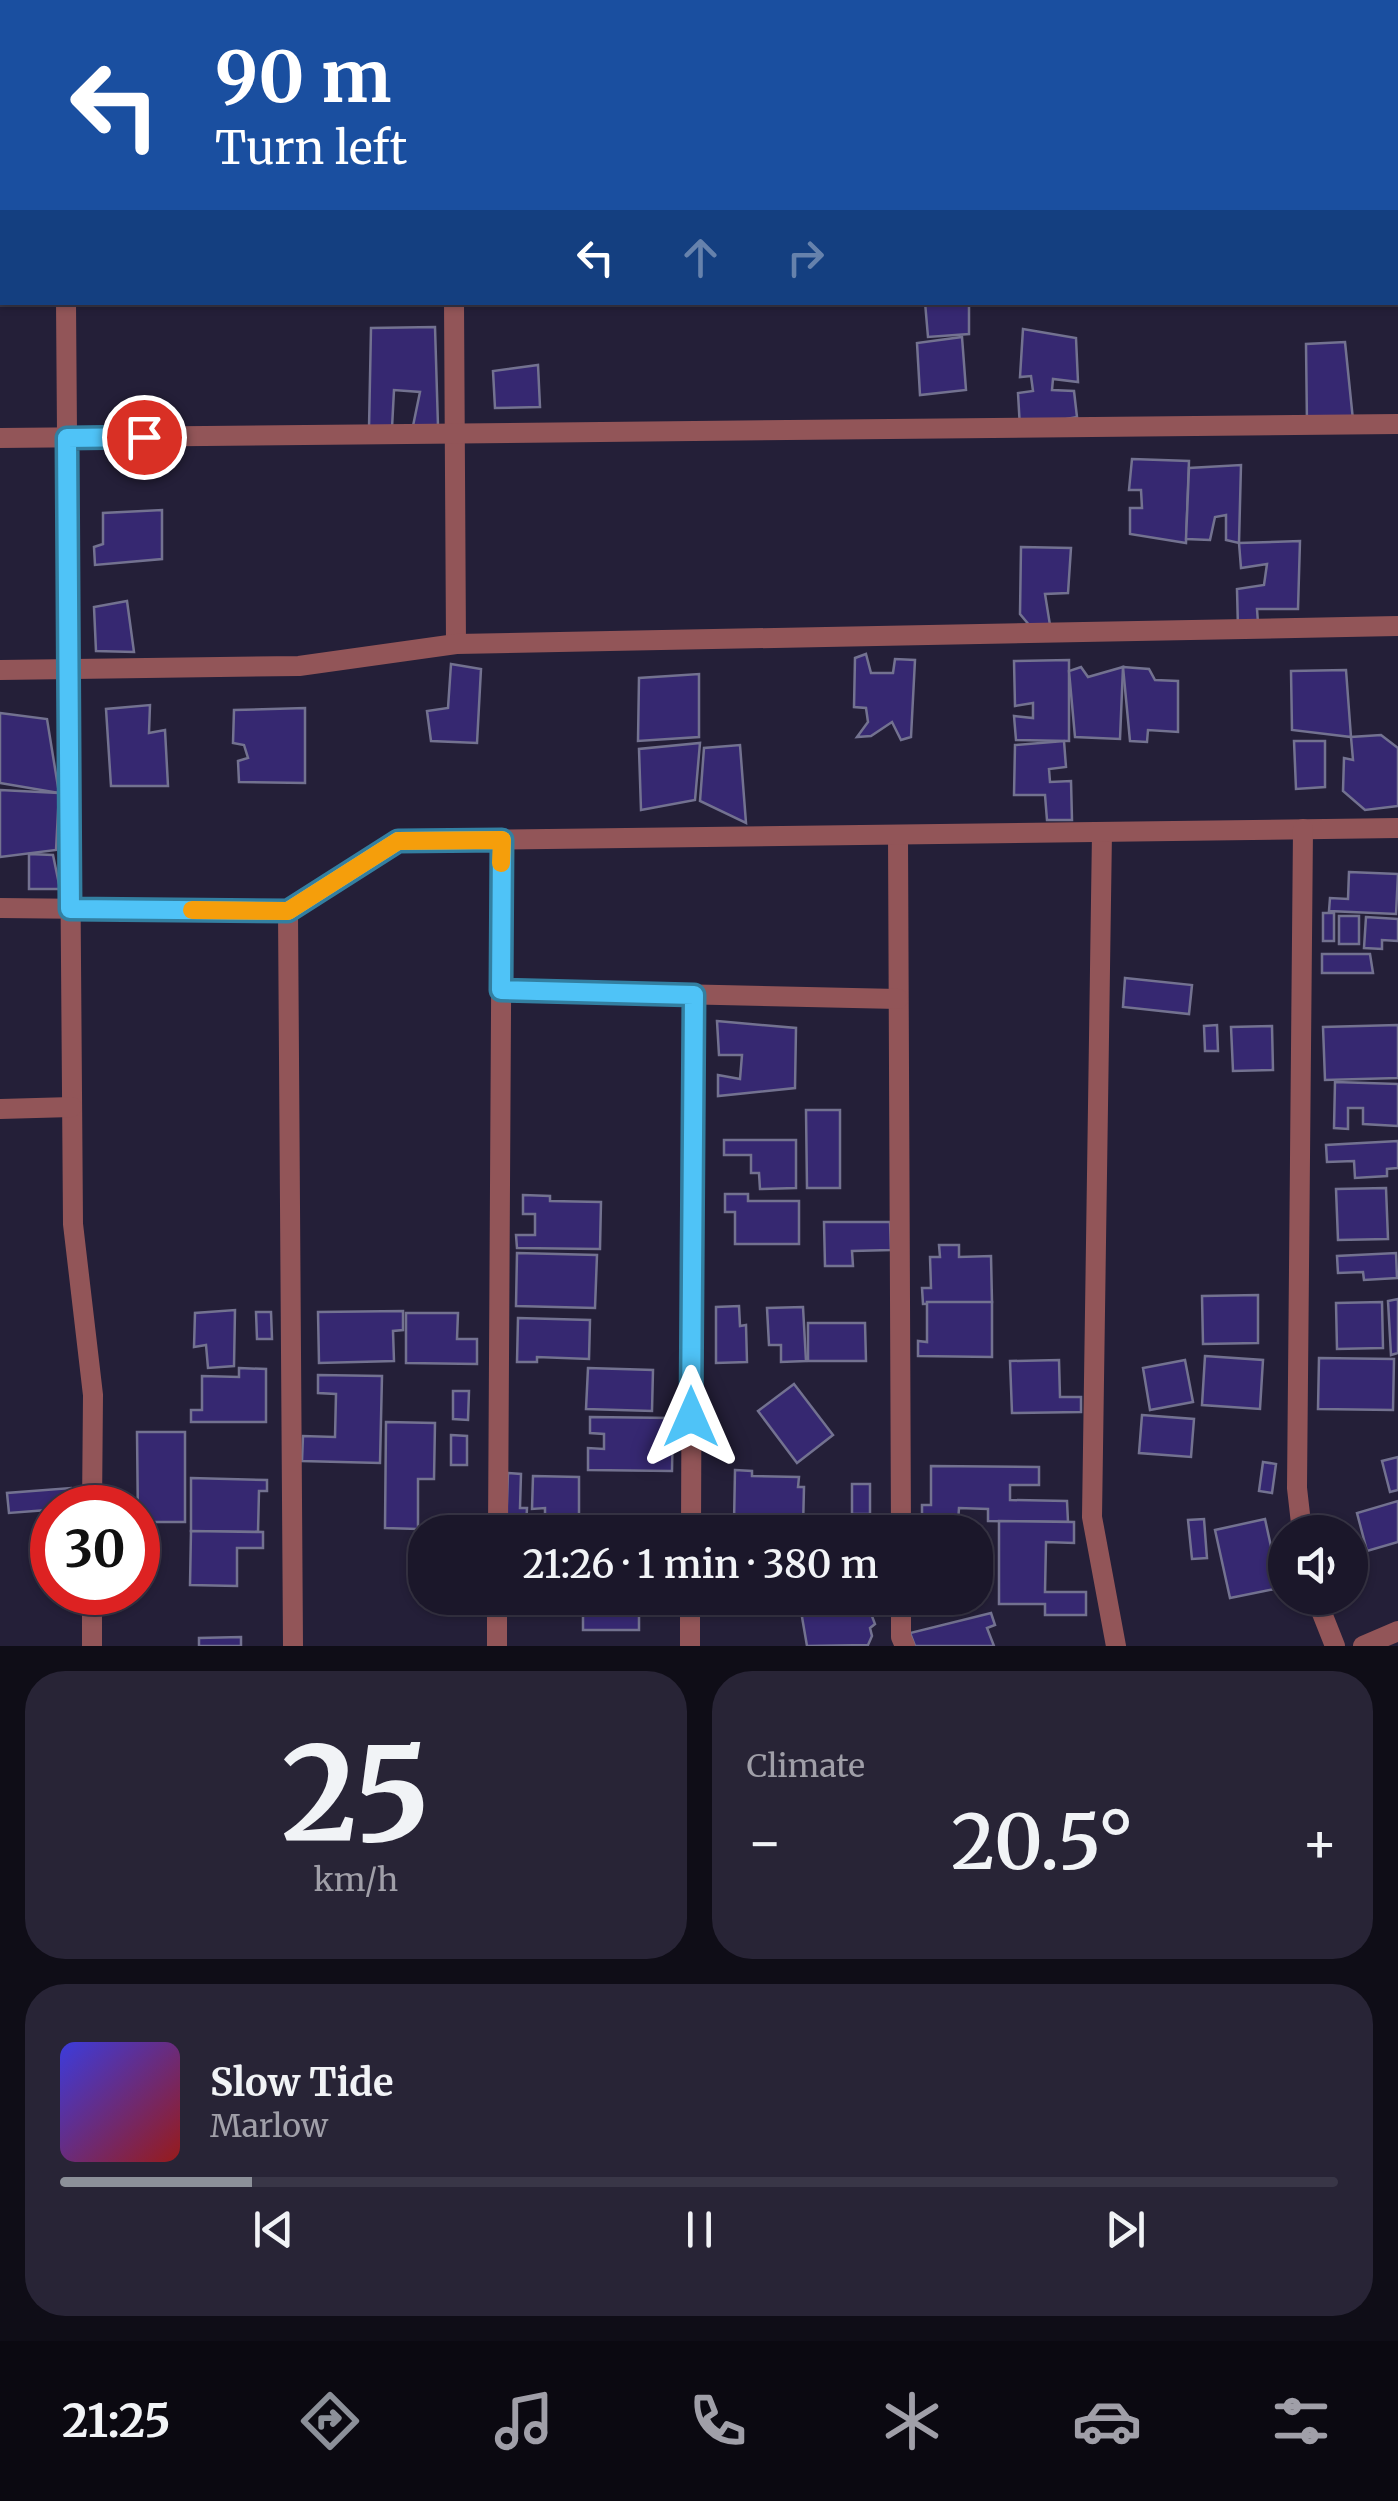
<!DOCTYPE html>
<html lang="en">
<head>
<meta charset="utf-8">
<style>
	body { margin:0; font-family:Merriweather,serif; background:#282436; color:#f1f3f6; height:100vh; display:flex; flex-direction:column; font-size:38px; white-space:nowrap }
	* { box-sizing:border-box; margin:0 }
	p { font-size:32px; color:#a09fa8 }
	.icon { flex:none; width:55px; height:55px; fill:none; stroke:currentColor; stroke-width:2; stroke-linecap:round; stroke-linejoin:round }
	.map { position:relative; height:1646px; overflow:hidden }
	.drawer { display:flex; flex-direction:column; gap:25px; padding:25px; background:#0f0d17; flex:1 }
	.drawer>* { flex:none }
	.top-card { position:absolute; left:0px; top:0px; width:1400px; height:305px; box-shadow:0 2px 8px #0004,0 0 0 2px #393647; background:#1a4fa0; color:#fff; overflow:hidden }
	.tools { position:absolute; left:1268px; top:1515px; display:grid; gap:20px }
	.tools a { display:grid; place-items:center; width:100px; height:100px; border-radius:50%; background:#1b172a; box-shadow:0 2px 8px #0004,0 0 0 2px #393647; font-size:50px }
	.speed { position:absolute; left:30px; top:1485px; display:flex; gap:20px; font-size:50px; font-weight:700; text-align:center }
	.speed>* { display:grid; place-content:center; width:130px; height:130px; border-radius:50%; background:#1b172a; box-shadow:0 2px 8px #0004,0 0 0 2px #393647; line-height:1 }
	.speed .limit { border:15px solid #d22; background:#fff; color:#111 }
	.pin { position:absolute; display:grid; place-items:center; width:85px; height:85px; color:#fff; margin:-42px; border:5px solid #fff; border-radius:50%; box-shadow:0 2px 10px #0007 }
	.me { position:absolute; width:110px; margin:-55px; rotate:0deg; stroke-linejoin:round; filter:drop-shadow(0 0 8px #0008) }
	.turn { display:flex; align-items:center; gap:35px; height:210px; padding:0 50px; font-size:45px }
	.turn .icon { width:130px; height:130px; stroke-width:2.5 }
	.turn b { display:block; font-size:70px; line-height:85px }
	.lanes { display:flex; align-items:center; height:95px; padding:0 50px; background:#0003; justify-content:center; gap:50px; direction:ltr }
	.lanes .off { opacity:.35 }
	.big { font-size:75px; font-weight:600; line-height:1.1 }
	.drawer .widget { flex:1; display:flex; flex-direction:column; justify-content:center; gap:15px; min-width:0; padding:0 35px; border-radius:40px; background:#282436 }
	.drawer .dial { align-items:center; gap:0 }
	.dial b { font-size:130px; line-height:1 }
	.song { display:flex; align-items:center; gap:30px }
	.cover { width:120px; height:120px; border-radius:15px; background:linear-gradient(135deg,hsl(240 70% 55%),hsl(0 70% 35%)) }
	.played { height:10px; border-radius:5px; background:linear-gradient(90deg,#8c9099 15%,#393647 15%) }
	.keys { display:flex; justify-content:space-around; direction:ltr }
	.heat { display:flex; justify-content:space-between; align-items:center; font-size:55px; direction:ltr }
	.drawer .tiles { flex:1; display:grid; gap:25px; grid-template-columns:1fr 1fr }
	.widget:last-child { grid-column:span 2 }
	.trip { position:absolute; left:408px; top:1515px; width:585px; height:100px; border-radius:40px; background:#1b172a; box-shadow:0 2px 8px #0004,0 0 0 2px #393647; font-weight:600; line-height:100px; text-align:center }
	.tab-bar { display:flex; height:160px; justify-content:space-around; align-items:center; background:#0b0911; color:#a09fa8 }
	.tab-bar .icon { width:70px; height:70px }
	.tab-bar .active { color:#8c9099 }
	.tab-bar b { font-size:45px; color:#f1f3f6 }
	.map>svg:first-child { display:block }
</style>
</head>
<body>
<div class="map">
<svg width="1398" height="1646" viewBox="0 0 1398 1646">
	<rect width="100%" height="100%" fill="#241f38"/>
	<g fill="#362871" stroke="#737290" stroke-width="2.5">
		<polygon points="925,302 969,302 969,334 928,337"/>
		<polygon points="435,327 438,426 413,426 420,392 394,390 392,428 369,429 371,328"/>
		<polygon points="1023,329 1076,338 1078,382 1053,379 1052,390 1074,391 1077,417 1020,428 1018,393 1033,391 1031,376 1020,377"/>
		<polygon points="962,337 966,390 920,395 917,343"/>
		<polygon points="1345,342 1353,420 1307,425 1306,344"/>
		<polygon points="538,365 540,407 495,408 493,371"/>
		<polygon points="1132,459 1189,461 1186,543 1130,534 1130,508 1142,508 1141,490 1129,490"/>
		<polygon points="1241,465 1239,543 1226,540 1226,515 1215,517 1210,540 1186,539 1189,468"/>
		<polygon points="162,510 162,559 95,565 94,547 103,544 103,513"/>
		<polygon points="1300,541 1298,609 1257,609 1258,623 1238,629 1237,589 1264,585 1267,564 1241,568 1239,543"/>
		<polygon points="1021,547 1071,548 1068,593 1045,594 1050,625 1030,626 1020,614"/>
		<polygon points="127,601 134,652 96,651 94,607"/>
		<polygon points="866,654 871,673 893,673 895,659 915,660 911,737 901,740 892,722 871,736 857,737 868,722 866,708 854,707 855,658"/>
		<polygon points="1069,660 1069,741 1016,740 1014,716 1033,718 1033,703 1015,706 1014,661"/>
		<polygon points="451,664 481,669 477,743 431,741 427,711 448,708"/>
		<polygon points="1081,667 1088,677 1123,667 1120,739 1075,737 1069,671"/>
		<polygon points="1123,667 1149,669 1155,680 1178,681 1178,732 1148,730 1147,742 1130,741"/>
		<polygon points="1346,670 1351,737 1292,730 1291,671"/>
		<polygon points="699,674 699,737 638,741 639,678"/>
		<polygon points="150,705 149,733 165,730 168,786 111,786 106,709"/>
		<polygon points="305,708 305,783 239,782 238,761 248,758 244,745 233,743 234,710"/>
		<polygon points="0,713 47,719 59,793 0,783"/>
		<polygon points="1381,735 1398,748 1398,806 1365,810 1343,791 1344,758 1353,760 1351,737"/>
		<polygon points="1064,741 1066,767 1049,769 1050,782 1071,781 1072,820 1047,820 1045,795 1014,795 1015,745"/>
		<polygon points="1294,741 1325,741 1325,787 1296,789"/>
		<polygon points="700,743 695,800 641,810 639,749"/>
		<polygon points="740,745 746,823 700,801 704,748"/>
		<polygon points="0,790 59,793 56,850 0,857"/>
		<polygon points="29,854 53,855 60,889 29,889"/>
		<polygon points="1349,872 1398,874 1396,914 1329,911 1330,898 1348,899"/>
		<rect x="1323" y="913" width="11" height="28"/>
		<rect x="1339" y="916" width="20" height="28"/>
		<polygon points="1366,917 1398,919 1398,941 1382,940 1382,949 1364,948"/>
		<polygon points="1322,954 1370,954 1373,973 1322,973"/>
		<polygon points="1125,978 1192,985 1189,1014 1123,1007"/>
		<polygon points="717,1021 796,1028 795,1088 718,1096 718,1075 740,1079 742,1055 719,1055"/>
		<polygon points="1217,1025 1218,1051 1205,1051 1204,1026"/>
		<polygon points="1398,1025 1398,1078 1325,1080 1323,1027"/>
		<polygon points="1272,1026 1273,1070 1233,1071 1231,1027"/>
		<polygon points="1335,1082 1398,1084 1398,1126 1363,1124 1363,1108 1348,1108 1348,1129 1334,1128"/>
		<polygon points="806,1110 840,1110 840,1188 807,1188"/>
		<polygon points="724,1140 796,1140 796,1188 760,1189 759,1173 751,1173 751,1155 724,1155"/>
		<polygon points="1398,1141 1398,1168 1387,1169 1387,1176 1355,1178 1354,1161 1327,1162 1326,1145"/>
		<polygon points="1386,1188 1388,1239 1338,1240 1336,1189"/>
		<polygon points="725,1194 748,1194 748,1201 799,1201 799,1244 735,1244 735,1212 725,1212"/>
		<polygon points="523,1195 550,1196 550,1201 601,1202 600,1249 517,1248 516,1235 535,1235 535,1214 523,1214"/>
		<polygon points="824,1222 890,1222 891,1250 852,1251 853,1266 825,1266"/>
		<polygon points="939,1245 959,1245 959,1257 991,1256 992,1302 923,1304 922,1288 931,1288 930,1257 940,1257"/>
		<polygon points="517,1253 597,1255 595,1308 516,1306"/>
		<polygon points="1396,1253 1397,1278 1364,1280 1363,1272 1338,1273 1337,1256"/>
		<polygon points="1258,1295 1258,1343 1203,1344 1202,1296"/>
		<polygon points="1398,1299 1398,1353 1391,1355 1388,1301"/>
		<polygon points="927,1302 992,1302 992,1357 918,1356 918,1341 927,1342"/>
		<polygon points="1382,1302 1383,1348 1337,1349 1336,1303"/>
		<polygon points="739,1306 740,1326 746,1325 747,1362 716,1363 716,1307"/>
		<polygon points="803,1307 806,1361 781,1362 781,1345 769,1345 767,1308"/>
		<polygon points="235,1310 234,1366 208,1368 206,1345 194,1347 195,1313"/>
		<polygon points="403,1311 403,1330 393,1331 394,1361 319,1363 318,1312"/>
		<polygon points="256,1312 271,1312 272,1339 257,1339"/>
		<polygon points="406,1313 458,1313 457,1339 477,1339 477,1364 406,1363"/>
		<polygon points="518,1318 590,1320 589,1359 537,1357 537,1362 517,1362"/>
		<polygon points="808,1323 865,1323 866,1361 808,1361"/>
		<polygon points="1205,1356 1263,1360 1260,1409 1202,1405"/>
		<polygon points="1319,1358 1394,1359 1393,1410 1318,1409"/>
		<polygon points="1059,1360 1060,1397 1081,1397 1081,1412 1012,1413 1010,1361"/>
		<polygon points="1185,1360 1193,1402 1150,1410 1143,1368"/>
		<polygon points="239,1368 266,1369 266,1422 191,1422 191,1410 202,1410 202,1376 239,1377"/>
		<polygon points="588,1368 653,1370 652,1411 586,1409"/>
		<polygon points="318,1375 382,1376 380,1463 302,1461 303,1436 335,1437 336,1394 318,1393"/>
		<polygon points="794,1384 833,1435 797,1463 758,1411"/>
		<polygon points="453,1391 469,1391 468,1420 453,1419"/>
		<polygon points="1142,1415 1194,1419 1191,1457 1139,1453"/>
		<polygon points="590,1417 673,1418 672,1471 588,1470 588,1448 604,1449 604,1434 590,1433"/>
		<polygon points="386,1422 435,1423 434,1479 418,1479 418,1529 385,1528"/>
		<polygon points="137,1432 185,1432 185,1522 138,1522"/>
		<polygon points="451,1435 467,1436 467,1465 451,1465"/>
		<polygon points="1398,1457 1398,1490 1390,1492 1382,1461"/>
		<polygon points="1263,1462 1276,1464 1272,1493 1259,1491"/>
		<polygon points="931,1466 1039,1467 1039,1485 1010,1485 1010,1500 1067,1501 1068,1522 988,1521 988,1509 959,1508 958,1522 922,1522 922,1505 931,1505"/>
		<polygon points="735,1470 752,1471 752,1476 799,1477 798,1487 804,1487 803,1528 788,1528 788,1524 734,1523"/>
		<polygon points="508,1473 521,1474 520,1508 527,1508 526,1528 506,1527"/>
		<polygon points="533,1476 579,1477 579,1523 545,1523 545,1508 532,1509"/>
		<polygon points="191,1478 267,1480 267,1491 259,1491 258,1532 191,1531"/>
		<rect x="852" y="1484" width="18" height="30"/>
		<polygon points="71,1488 73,1508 9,1513 7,1493"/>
		<polygon points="1398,1501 1398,1542 1367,1551 1357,1513"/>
		<polygon points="1204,1519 1207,1558 1192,1559 1188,1520"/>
		<polygon points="1265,1519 1280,1588 1230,1598 1215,1530"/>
		<polygon points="999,1521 1074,1522 1074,1543 1046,1542 1045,1592 1086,1592 1086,1615 1045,1615 1045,1604 999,1604"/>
		<polygon points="191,1531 263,1532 263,1548 237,1548 237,1586 190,1585"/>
		<polygon points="583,1598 660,1598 660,1599 639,1600 639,1630 583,1630"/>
		<polygon points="855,1598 886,1598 862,1603 863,1612 870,1611 875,1624 870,1628 872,1636 868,1645 807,1646 802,1617 809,1606"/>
		<polygon points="991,1613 995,1625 987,1628 994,1646 915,1646 910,1633"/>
		<polygon points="241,1637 241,1646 199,1646 199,1638"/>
	</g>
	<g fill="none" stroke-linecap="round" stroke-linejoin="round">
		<g stroke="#925558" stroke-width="20">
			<polyline points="63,0 63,2"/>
			<polyline points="452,0 452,2"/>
			<polyline points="708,0 708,2"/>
			<polyline points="1053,0 1054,2"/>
			<polyline points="1283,0 1285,2"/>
			<polyline points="1336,2 1338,0"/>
			<polyline points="1398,92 1398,93"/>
			<polyline points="0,213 2,213"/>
			<polyline points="66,302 73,1224 93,1395 92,1508"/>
			<polyline points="454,302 456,644"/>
			<polyline points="0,438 1398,424"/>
			<polyline points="0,670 299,666 456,644 1398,626"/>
			<polyline points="1102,832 1092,1517 1116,1646"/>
			<polyline points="898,835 901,1532"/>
			<polyline points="0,908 288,911 398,841 1398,828"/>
			<polyline points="288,911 293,1646"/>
			<polyline points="501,990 898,999"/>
			<polyline points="0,1109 72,1107"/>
			<polyline points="498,1532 502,840"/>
			<polyline points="691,1532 693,995"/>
			<polyline points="1302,1532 1297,1488 1303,829"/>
			<polyline points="901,1598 901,1637 905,1646"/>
			<polyline points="1316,1598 1335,1646"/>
			<polyline points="92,1646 92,1592"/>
			<polyline points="497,1646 497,1598"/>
			<polyline points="690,1646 690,1598"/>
			<polyline points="1363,1646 1398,1631"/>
		</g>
	</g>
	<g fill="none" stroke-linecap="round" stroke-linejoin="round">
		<g stroke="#337fa1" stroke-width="25">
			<polyline id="route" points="144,437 67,438 70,909 288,911 398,841 502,840 501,990 694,995 691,1417"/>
		</g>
		<use href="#route" stroke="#4fc3f7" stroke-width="18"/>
		<polyline stroke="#f59e0b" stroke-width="18" points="192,910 288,911 398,841 502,840 501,863"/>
	</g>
</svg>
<div class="tools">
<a><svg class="icon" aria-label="sound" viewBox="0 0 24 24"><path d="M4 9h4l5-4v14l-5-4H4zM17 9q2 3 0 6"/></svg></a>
</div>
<div class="speed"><div class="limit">30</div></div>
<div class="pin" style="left:144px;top:437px;background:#d93025"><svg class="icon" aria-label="arrive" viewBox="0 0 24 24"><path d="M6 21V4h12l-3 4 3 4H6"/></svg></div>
<svg class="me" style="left:691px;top:1417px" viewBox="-20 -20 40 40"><path d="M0-17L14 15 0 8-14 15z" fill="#4fc3f7" stroke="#fff" stroke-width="4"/></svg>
<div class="trip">21:26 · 1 min · 380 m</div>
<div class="top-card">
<div class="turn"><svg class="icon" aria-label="left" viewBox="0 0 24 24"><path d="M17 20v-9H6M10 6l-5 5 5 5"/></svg><div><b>90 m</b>Turn left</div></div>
<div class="lanes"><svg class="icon" aria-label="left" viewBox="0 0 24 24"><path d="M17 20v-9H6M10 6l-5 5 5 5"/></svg><svg class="icon off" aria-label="ahead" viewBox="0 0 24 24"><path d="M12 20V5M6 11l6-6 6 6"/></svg><svg class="icon off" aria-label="right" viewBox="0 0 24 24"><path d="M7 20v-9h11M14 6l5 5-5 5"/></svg></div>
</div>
</div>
<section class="drawer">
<div class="tiles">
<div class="widget dial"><b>25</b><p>km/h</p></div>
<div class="widget"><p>Climate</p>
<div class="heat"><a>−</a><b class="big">20.5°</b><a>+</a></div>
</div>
<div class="widget">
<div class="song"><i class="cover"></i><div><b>Slow Tide</b><p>Marlow</p></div></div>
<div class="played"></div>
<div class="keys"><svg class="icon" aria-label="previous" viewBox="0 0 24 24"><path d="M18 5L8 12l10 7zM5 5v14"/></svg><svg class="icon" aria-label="pause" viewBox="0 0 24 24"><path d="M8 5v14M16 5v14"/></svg><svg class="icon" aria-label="next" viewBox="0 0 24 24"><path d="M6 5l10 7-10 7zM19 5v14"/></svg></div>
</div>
</div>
</section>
<nav class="tab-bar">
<b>21:25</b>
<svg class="icon active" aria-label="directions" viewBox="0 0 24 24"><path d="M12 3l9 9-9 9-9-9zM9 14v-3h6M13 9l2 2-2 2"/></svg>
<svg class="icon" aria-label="music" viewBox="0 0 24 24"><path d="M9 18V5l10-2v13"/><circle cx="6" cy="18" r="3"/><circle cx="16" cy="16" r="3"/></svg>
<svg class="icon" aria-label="phone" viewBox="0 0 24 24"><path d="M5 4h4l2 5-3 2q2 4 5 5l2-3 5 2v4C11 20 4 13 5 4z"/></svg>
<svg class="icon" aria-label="climate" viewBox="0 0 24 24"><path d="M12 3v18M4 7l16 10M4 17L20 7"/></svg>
<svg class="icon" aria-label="car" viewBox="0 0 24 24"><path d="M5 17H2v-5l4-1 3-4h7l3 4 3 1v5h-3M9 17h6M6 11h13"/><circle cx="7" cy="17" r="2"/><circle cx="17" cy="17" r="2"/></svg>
<svg class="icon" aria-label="filters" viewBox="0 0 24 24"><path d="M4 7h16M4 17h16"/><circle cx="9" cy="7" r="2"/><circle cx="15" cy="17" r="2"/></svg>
</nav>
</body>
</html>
